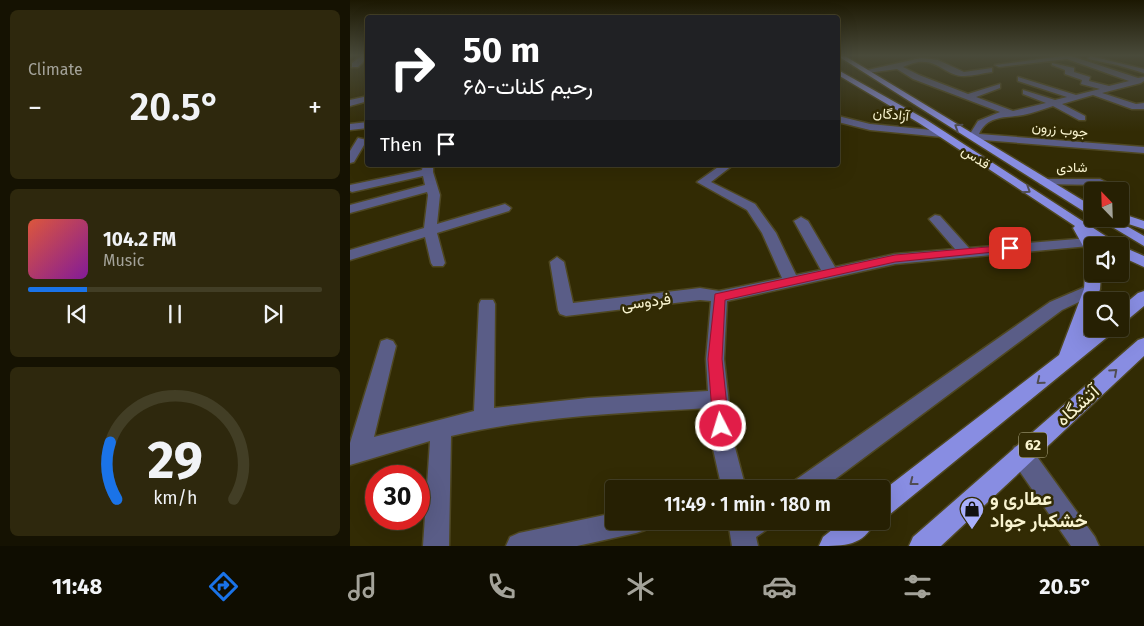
<!DOCTYPE html>
<html lang="en">
<head>
<meta charset="utf-8">
<style>
	body { margin:0; font-family:"Fira Sans",Vazirmatn,sans-serif; background:#2e280d; color:#f1f3f6; height:100vh; display:flex; flex-direction:column; font-size:19px; white-space:nowrap }
	* { box-sizing:border-box; margin:0 }
	p { font-size:16px; color:#a4a39a }
	.icon { flex:none; width:28px; height:28px; fill:none; stroke:currentColor; stroke-width:2; stroke-linecap:round; stroke-linejoin:round }
	.map { position:relative; flex:1; overflow:hidden }
	.sheet { display:flex; flex-direction:column; gap:10px; padding:10px; background:#151202; width:350px }
	.sheet>* { flex:none }
	.guide { position:absolute; left:15px; top:15px; width:475px; height:152px; border-radius:5px; box-shadow:0 5px 20px #0002,0 0 0 1px #423e25; background:#202124; color:#fff; overflow:hidden }
	.needle { width:32px; rotate:337deg }
	.fabs { position:absolute; left:734px; top:182px; display:grid; gap:10px }
	.fabs a { display:grid; place-items:center; width:45px; height:45px; border-radius:5px; background:#262003; box-shadow:0 5px 20px #0002,0 0 0 1px #423e25; font-size:25px }
	.speed { position:absolute; left:15px; top:465px; display:flex; gap:10px; font-size:25px; font-weight:700; text-align:center }
	.speed>* { display:grid; place-content:center; width:65px; height:65px; border-radius:50%; background:#262003; box-shadow:0 5px 20px #0002,0 0 0 1px #423e25; line-height:1 }
	.speed .limit { border:8px solid #d22; background:#fff; color:#111 }
	.pin { position:absolute; display:grid; place-items:center; width:42px; height:42px; color:#fff; margin:-21px; border-radius:10px; box-shadow:0 2px 8px #0006 }
	.me { position:absolute; width:55px; margin:-28px; rotate:355deg; stroke-linejoin:round; filter:drop-shadow(0 0 4px #0008) }
	.turn { display:flex; align-items:center; gap:18px; height:105px; padding:0 15px; font-size:22px }
	.turn .icon { width:65px; height:65px; stroke-width:2.5 }
	.turn b { display:block; font-size:35px; line-height:42px }
	.then { display:flex; align-items:center; height:48px; padding:0 15px; background:#0003; gap:10px; font-size:19px }
	.big { font-size:38px; font-weight:600; line-height:1.1 }
	.sheet .tile { flex:1; display:flex; flex-direction:column; justify-content:center; gap:8px; min-width:0; padding:0 18px; border-radius:8px; background:#2e280d }
	.sheet .dial { align-items:center; gap:0 }
	.dial svg { height:130px; overflow:visible; fill:none; stroke:#423e25; stroke-width:7; stroke-linecap:round; text-anchor:middle }
	.dial text { fill:#f1f3f6; stroke:none }
	.song { display:flex; align-items:center; gap:15px }
	.cover { width:60px; height:60px; border-radius:8px; background:linear-gradient(135deg,hsl(10 70% 55%),hsl(290 70% 35%)) }
	.played { height:5px; border-radius:2px; background:linear-gradient(90deg,#1a73e8 20%,#423e25 20%) }
	.keys { display:flex; justify-content:space-around; direction:ltr }
	.heat { display:flex; justify-content:space-between; align-items:center; font-size:28px; direction:ltr }
	.trip { position:absolute; left:255px; top:480px; width:285px; height:50px; border-radius:5px; background:#262003; box-shadow:0 5px 20px #0002,0 0 0 1px #423e25; font-weight:600; line-height:50px; text-align:center }
	.tabs { display:flex; height:80px; justify-content:space-around; align-items:center; background:#0f0d01; color:#a4a39a }
	.tabs .icon { width:35px; height:35px }
	.tabs .selected { color:#1a73e8 }
	.tabs b { font-size:22px; color:#f1f3f6 }
	main { display:flex; flex:1; min-height:0 }
	.map>svg:first-child { display:block }
</style>
</head>
<body>
<main>
<section class="sheet">
<div class="tile"><p>Climate</p>
<div class="heat"><a>−</a><b class="big">20.5°</b><a>+</a></div>
</div>
<div class="tile">
<div class="song"><i class="cover"></i><div><b>104.2 FM</b><p>Music</p></div></div>
<div class="played"></div>
<div class="keys"><svg class="icon" aria-label="previous" viewBox="0 0 24 24"><path d="M18 5L8 12l10 7zM5 5v14"/></svg><svg class="icon" aria-label="pause" viewBox="0 0 24 24"><path d="M8 5v14M16 5v14"/></svg><svg class="icon" aria-label="next" viewBox="0 0 24 24"><path d="M6 5l10 7-10 7zM19 5v14"/></svg></div>
</div>
<div class="tile dial"><svg viewBox="0 0 100 80">
<path d="M14 69A42 42 0 1 1 86 69"/>
<path d="M14 69A42 42 0 0 1 10 34" stroke="#1a73e8"/>
<text x="50" y="56" font-size="32" font-weight="700">29</text>
<text x="50" y="72" font-size="11">km/h</text>
</svg></div>
</section>
<div class="map">
<svg width="794" height="546" viewBox="0 0 794 546">
	<rect width="100%" height="100%" fill="#322b04"/>
	<g fill="none" stroke-linecap="round" stroke-linejoin="round">
		<g stroke="#4e4721" stroke-width="3">
			<g id="minor">
				<polygon points="11,56 18,57 8,67 2,67 2,63"/>
				<path d="M712,56H721L788,78L794,77V81L791,83L752,93L786,104L794,103V109H782L743,95L712,104L735,116V120H729L703,106C693,109 683,113 673,115C656,118 637,115 629,134L794,147V153L620,139L618,137L628,121L650,112L563,79L547,69L517,73L513,71L571,58L588,60L614,72L642,68V72C633,73 623,76 614,76C592,76 585,51 553,67L569,75L618,94L650,84V88L626,97L663,111L696,103L673,94V90L705,100L717,97L668,81V77L726,95L750,89L731,84L732,80L715,74V70L702,65V63L724,68V72L740,77L739,81L759,86L779,81L717,59L649,67L645,65Z"/>
				<polygon points="740,56 794,69 794,73 767,65 738,59"/>
				<polygon points="18,96 18,101 0,106 0,100"/>
				<polygon points="488,116 520,124 592,131 597,134 592,137 520,130 488,122"/>
				<polygon points="18,122 18,128 0,130 0,124"/>
				<polygon points="8,138 17,140 4,162 0,163 0,151"/>
				<polygon points="73,165 83,165 83,172 90,195 87,224 155,204 161,208 159,211 87,233 95,263 93,266 83,266 81,263 75,237 0,260 0,250 74,228 78,195 77,192 0,213 0,205 75,185 73,176 2,192 0,191 0,185 72,170"/>
				<path d="M371,165H383L361,182L405,204L426,233L446,275L471,270L444,221L451,217L458,221L485,267L545,254L605,249L579,219L585,215L590,216L619,248L739,238L746,242L739,246L545,264L377,301L374,359L383,440L396,489H372L361,440L359,408C273,413 186,416 101,436L99,546H73L80,441L0,465V443L31,341L37,339L43,341L46,346L24,437L124,411L129,304L131,300H143L145,304L144,408L238,398L358,391L356,359L361,301L350,300L216,316L210,314L208,310L200,262L207,257L214,262L223,303L350,288L369,291L432,278L412,233L397,210L347,182Z"/>
				<polygon points="694,179 750,179 756,182 750,185 690,184 690,180"/>
				<polygon points="742,284 748,285 750,289 748,293 712,310 472,489 440,489 444,481 700,302"/>
				<polygon points="672,444 680,447 745,537 749,546 721,546 664,463 661,455 664,447"/>
				<polygon points="264,513 264,521 298,521 295,530 286,533 227,546 156,546 160,537 169,533"/>
				<polygon points="378,521 419,521 416,530 406,537 408,546 382,546"/>
			</g>
		</g>
		<g stroke="#4e4721" stroke-width="3">
			<g id="major">
				<polygon points="488,56 495,56 742,206 742,215 738,214"/>
				<polygon points="488,70 575,119 771,246 794,256 794,267 770,256 770,246 755,246 742,238 747,246 742,246 742,254 737,253 723,228 725,226 569,123 488,75"/>
				<polygon points="770,213 794,221 794,229 766,220 794,236 794,246 749,219 770,219"/>
				<polygon points="742,269 742,274 751,274 750,289 746,301 742,301 742,310 733,336 743,329 763,329 761,334 539,515 531,519 531,492 709,355 734,289 735,274"/>
				<polygon points="794,291 794,306 776,321 770,323 770,308 788,293"/>
				<polygon points="794,338 794,356 591,546 559,546 563,537 788,340"/>
				<path d="M493,521H525C514,546 494,546 469,546L473,537Z"/>
			</g>
		</g>
		<use href="#minor" fill="#5a5d87" fill-rule="evenodd"/>
		<use href="#major" fill="#888de2" fill-rule="evenodd"/>
	</g>
	<defs><path id="oneway-chevron" d="M-2-3.5L2.5 0L-2 3.5" fill="none" stroke-width="1.6" stroke-linecap="round" stroke-linejoin="round" transform="scale(1.25)"/></defs>
	<g stroke="#504d52">
		<use href="#oneway-chevron" transform="translate(608 127) rotate(-147)"/>
		<use href="#oneway-chevron" transform="translate(677 190) rotate(33)"/>
		<use href="#oneway-chevron" transform="translate(764 372) rotate(-42)"/>
		<use href="#oneway-chevron" transform="translate(690 381) rotate(141)"/>
		<use href="#oneway-chevron" transform="translate(563 482) rotate(142)"/>
	</g>
	<linearGradient id="sky" x2="0" y2="1"><stop stop-color="#1c1802"/><stop offset="0.42" stop-color="#494a3a"/><stop offset="1" stop-color="#494a3a" stop-opacity="0"/></linearGradient>
	<rect width="794" height="132" fill="url(#sky)"/>
	<polygon fill="#e11d48" stroke="#92132f" points="660,245 664,246 664,250 545,262 375,300 372,359 379,426 377,432 371,434 366,432 363,426 358,359 365,294 545,255"/>
	<defs>
		<g id="shop-pin" transform="scale(1.25)"><path d="M0 17L-7.5 6A9.5 9.5 0 1 1 7.5 6Z" fill="#a9b0fc" stroke="#322b04"/><path d="M-5-2.5h2.3a2.7 3.5 0 0 1 5.4 0H5L5.5 6h-11ZM-1.5-2.5h3a1.5 2.3 0 0 0-3 0Z" fill="#111"/></g>
	</defs>
	<g fill-rule="evenodd">
		<use href="#shop-pin" x="622" y="509"/>
	</g>
	<g text-anchor="middle" stroke-width="5" stroke-linejoin="round" paint-order="stroke">
		<g font-size="14" fill="#f9f4d0" stroke="#322b04">
			<text transform="translate(541 114) rotate(6)" y="5">آزادگان</text>
			<text transform="translate(710 129) rotate(6)" y="5">جوب زرون</text>
			<text transform="translate(626 157) rotate(34)" y="5">قدس</text>
			<text x="722" y="172">شادی</text>
		</g>
		<rect fill="#322b04" stroke="#bdb893" stroke-width="1" x="669" y="432.5" width="28" height="25" rx="4"/>
		<g font-size="15" font-weight="bold" fill="#f9f4d0">
			<text x="683" y="450">62</text>
		</g>
		<g font-size="16" fill="#f9f4d0" stroke="#322b04">
			<text transform="translate(296 301) rotate(-7)" y="6">فردوسی</text>
		</g>
		<g font-size="19" fill="#f9f4d0" stroke="#322b04">
			<text transform="translate(727 405) rotate(-42)" y="7">آتشگاه</text>
		</g>
		<g font-size="19" font-weight="bold" fill="#f9f4d0" stroke="#322b04" text-anchor="start">
			<text x="640" y="505">عطاری و<tspan x="640" dy="22">خشکبار جواد</tspan></text>
		</g>
	</g>
</svg>
<div class="fabs">
<a><svg class="needle" viewBox="-14 -14 28 28"><path d="M0-13l5 13h-10z" fill="#e53935"/><path d="M0 13l5-13h-10z" fill="#a4a39a"/></svg></a>
<a><svg class="icon" aria-label="sound" viewBox="0 0 24 24"><path d="M4 9h4l5-4v14l-5-4H4zM17 9q2 3 0 6"/></svg></a>
<a><svg class="icon" aria-label="search" viewBox="0 0 24 24"><circle cx="10" cy="10" r="6"/><path d="M15 15l6 6"/></svg></a>
</div>
<div class="speed"><div class="limit">30</div></div>
<div class="pin" style="left:660px;top:248px;background:#d93025"><svg class="icon" aria-label="arrive" viewBox="0 0 24 24"><path d="M6 21V4h12l-3 4 3 4H6"/></svg></div>
<svg class="me" style="left:371px;top:426px" viewBox="-20 -20 40 40"><circle r="17" fill="#e11d48" stroke="#fff" stroke-width="3"/><path d="M0-11L8 9 0 5-8 9z" fill="#fff"/></svg>
<div class="trip">11:49 · 1 min · 180 m</div>
<div class="guide">
<div class="turn"><svg class="icon" aria-label="right" viewBox="0 0 24 24"><path d="M7 20v-9h11M14 6l5 5-5 5"/></svg><div><b>50 m</b>۶۵-رحیم کلنات</div></div>
<div class="then">Then<svg class="icon" aria-label="arrive" viewBox="0 0 24 24"><path d="M6 21V4h12l-3 4 3 4H6"/></svg></div>
</div>
</div>
</main>
<nav class="tabs">
<b>11:48</b>
<svg class="icon selected" aria-label="directions" viewBox="0 0 24 24"><path d="M12 3l9 9-9 9-9-9zM9 14v-3h6M13 9l2 2-2 2"/></svg>
<svg class="icon" aria-label="music" viewBox="0 0 24 24"><path d="M9 18V5l10-2v13"/><circle cx="6" cy="18" r="3"/><circle cx="16" cy="16" r="3"/></svg>
<svg class="icon" aria-label="phone" viewBox="0 0 24 24"><path d="M5 4h4l2 5-3 2q2 4 5 5l2-3 5 2v4C11 20 4 13 5 4z"/></svg>
<svg class="icon" aria-label="climate" viewBox="0 0 24 24"><path d="M12 3v18M4 7l16 10M4 17L20 7"/></svg>
<svg class="icon" aria-label="car" viewBox="0 0 24 24"><path d="M5 17H2v-5l4-1 3-4h7l3 4 3 1v5h-3M9 17h6M6 11h13"/><circle cx="7" cy="17" r="2"/><circle cx="17" cy="17" r="2"/></svg>
<svg class="icon" aria-label="filters" viewBox="0 0 24 24"><path d="M4 7h16M4 17h16"/><circle cx="9" cy="7" r="2"/><circle cx="15" cy="17" r="2"/></svg>
<b>20.5°</b>
</nav>
</body>
</html>
